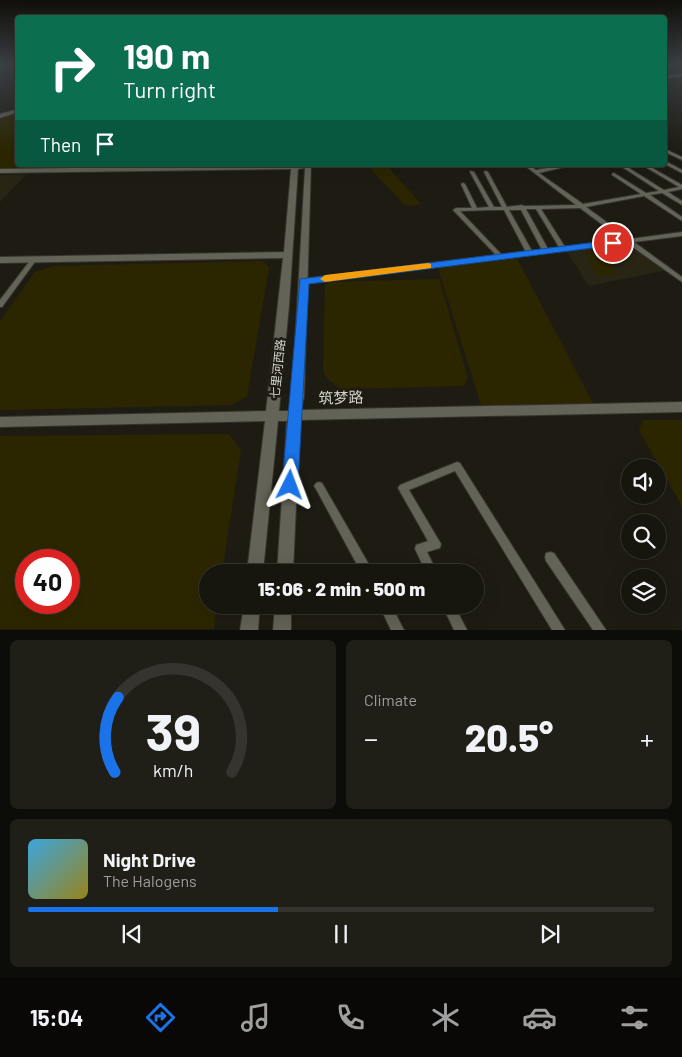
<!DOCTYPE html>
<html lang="en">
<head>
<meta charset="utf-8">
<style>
	body { margin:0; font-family:Barlow,"Noto Sans SC",sans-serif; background:#1f1e17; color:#f1f3f6; height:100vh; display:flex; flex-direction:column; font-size:19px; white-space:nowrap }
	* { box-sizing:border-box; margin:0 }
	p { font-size:16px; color:#9e9f9e }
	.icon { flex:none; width:28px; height:28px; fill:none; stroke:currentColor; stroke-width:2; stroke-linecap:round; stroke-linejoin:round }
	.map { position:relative; height:630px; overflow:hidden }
	.details { display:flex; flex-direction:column; gap:10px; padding:10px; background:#0c0c08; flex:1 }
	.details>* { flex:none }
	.hud { position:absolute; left:15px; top:15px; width:652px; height:152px; border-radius:5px; box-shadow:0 5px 20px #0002,0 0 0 1px #35342e; background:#0b6e4f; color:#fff; overflow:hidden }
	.buttons { position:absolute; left:621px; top:459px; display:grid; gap:10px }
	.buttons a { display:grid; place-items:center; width:45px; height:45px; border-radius:50%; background:#16150e; box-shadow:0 5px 20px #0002,0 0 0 1px #35342e; font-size:25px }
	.speed { position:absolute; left:15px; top:549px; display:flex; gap:10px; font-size:25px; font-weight:700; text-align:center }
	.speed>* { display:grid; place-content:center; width:65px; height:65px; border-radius:50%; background:#16150e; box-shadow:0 5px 20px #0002,0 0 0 1px #35342e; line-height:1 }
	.speed .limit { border:8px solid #d22; background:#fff; color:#111 }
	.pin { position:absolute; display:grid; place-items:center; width:42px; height:42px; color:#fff; margin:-21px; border:2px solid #fff; border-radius:50%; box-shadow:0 1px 5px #0007 }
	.me { position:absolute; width:55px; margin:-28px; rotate:3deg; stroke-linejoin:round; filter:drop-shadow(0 0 4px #0008) }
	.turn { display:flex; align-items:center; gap:18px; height:105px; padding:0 25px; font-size:22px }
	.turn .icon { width:65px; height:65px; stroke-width:2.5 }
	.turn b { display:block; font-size:35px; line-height:42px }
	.then { display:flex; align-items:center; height:48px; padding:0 25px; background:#0003; gap:10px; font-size:19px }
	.big { font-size:38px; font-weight:800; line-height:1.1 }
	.details .card { flex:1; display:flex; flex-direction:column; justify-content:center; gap:8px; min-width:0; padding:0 18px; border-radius:8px; background:#1f1e17 }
	.details .dial { align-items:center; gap:0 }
	.dial svg { height:130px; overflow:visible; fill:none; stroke:#35342e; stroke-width:7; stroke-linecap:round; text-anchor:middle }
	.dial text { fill:#f1f3f6; stroke:none }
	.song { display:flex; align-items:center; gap:15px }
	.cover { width:60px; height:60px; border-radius:8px; background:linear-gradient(135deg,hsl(200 70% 55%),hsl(50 70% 35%)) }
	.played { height:5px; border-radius:2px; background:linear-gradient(90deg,#1a73e8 40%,#35342e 40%) }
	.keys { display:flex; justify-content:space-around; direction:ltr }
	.heat { display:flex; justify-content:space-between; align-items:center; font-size:28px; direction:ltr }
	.details .tiles { flex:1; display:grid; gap:10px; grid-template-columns:1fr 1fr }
	.card:last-child { grid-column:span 2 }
	.trip { position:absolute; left:199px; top:564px; width:285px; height:50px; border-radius:25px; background:#16150e; box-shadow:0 5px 20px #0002,0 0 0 1px #35342e; font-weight:800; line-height:50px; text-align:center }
	.tab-bar { display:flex; height:80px; justify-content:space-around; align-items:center; background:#090806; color:#9e9f9e }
	.tab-bar .icon { width:35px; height:35px }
	.tab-bar .current { color:#1a73e8 }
	.tab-bar b { font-size:22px; color:#f1f3f6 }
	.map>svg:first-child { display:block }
</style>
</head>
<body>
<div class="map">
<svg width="682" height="630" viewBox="0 0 682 630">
	<rect width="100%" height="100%" fill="#1e1c12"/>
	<g fill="#282515">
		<polygon points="0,175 26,175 0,202"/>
		<polygon points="629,241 668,270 589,286 565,249"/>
	</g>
	<g fill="#2c2600" fill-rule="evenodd">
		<polygon points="17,110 18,165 295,165 0,171 0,116"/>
		<polygon points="367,165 386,165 420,203 415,206 405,205"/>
		<polygon points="585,252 604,253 617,275 597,275"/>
		<polygon points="515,255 596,409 483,411 437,265"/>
		<polygon points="263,261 269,268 247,396 232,405 0,410 0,321 35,272 53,266"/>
		<polygon points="439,279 468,378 463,386 340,389 326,377 323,371 325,284 329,282"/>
		<polygon points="643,420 682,420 682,506 639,430"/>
		<path d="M229,434L241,450L222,572H208V605H217L214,629H0V436ZM26,560H69V602H26Z"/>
	</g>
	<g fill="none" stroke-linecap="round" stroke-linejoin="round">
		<g stroke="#35342f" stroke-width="2">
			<g id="street">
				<polygon points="682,74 682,76 665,78 665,76"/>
				<polygon points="665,149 682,157 682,160 665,152"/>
				<polygon points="665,161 682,170 682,173 665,164"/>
				<path d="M524,165H529L536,170L564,165H573L539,173L583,204L641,194L612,175V174L614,173L646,193L659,191L619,165H624L664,190L679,187L642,165H647L682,185V189L668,192L682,201V205L662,193L650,195L682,217V221L644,196L586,207L630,239L682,232V236L634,242L682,277V282L627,243L304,283L301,281L304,279L496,255L453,210L456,208H472L461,184L463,183L465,184L477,208L489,207L470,172V171L474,172L494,207H502L484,172L486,171L488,172L507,207L522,205L524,206L576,205ZM580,208L623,240L565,247L541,209ZM526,209H536L559,247L548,249ZM493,210H504L526,252L502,255L460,211ZM509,210H521L542,250L532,251Z"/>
				<polygon points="34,257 37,259 2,307 0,307 0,300 32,258"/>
				<polygon points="457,462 460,463 565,630 552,630 455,471 409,490 441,544 440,548 427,552 437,572 426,572 415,549 416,545 428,541 398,488 400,485"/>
				<polygon points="319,482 322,483 371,568 372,572 361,572 316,489 314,486 316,483"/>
				<polygon points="550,552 554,553 606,630 593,630 546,561 545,557 546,553"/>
				<polygon points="379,605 391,605 404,630 391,630"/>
				<polygon points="442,605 454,605 467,630 454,630"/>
			</g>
		</g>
		<g stroke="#35342f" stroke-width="2">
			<g id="secondary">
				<polygon points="18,109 18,112 0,118 0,114"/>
				<path d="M292,165H311L304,397L301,410L682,402V412L300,420L293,572H277L287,421H278L263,572H247L265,421L0,427V417L266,411L283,258L0,263V257L284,252L291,169L0,173V169ZM305,168L292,397L289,411H279L289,306L298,169Z"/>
				<polygon points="244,605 260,605 258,630 240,630"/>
				<polygon points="275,605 291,605 291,630 273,630"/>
			</g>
		</g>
		<use href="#street" fill="#646357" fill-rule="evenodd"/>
		<use href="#secondary" fill="#646357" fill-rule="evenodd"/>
	</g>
	<linearGradient id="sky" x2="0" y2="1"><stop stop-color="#100f0a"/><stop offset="0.42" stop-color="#3b4044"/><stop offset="1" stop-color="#3b4044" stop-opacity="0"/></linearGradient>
	<rect width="682" height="153" fill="url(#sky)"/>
	<polygon fill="#1a73e8" stroke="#114b97" points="613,240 618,243 616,245 309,284 298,485 296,490 290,492 285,490 282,485 300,279"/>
	<polygon fill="#f59e0b" points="428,263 431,264 431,268 325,282 320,279 325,275"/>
	<g text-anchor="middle" stroke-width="5" stroke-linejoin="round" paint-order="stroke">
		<g font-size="12" fill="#d4d4cd" stroke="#1e1c12">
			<text transform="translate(278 369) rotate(-84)" y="4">七里河西路</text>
		</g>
		<g font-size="15" fill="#d4d4cd" stroke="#1e1c12">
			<text transform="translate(341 398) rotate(-1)" y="5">筑梦路</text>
		</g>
	</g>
</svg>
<div class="buttons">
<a><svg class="icon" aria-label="sound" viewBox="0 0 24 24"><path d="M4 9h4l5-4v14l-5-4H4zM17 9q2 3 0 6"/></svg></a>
<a><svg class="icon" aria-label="search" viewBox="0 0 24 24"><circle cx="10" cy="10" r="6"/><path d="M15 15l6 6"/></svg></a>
<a><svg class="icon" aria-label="layers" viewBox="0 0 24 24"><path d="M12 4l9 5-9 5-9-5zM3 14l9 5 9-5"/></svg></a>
</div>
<div class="speed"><div class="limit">40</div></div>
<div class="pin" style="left:613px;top:243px;background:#d93025"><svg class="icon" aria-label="arrive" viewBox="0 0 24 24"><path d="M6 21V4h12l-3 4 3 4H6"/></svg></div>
<svg class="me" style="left:290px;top:485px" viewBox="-20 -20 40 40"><path d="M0-17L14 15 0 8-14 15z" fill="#1a73e8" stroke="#fff" stroke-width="4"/></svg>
<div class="trip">15:06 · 2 min · 500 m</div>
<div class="hud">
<div class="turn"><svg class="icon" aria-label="right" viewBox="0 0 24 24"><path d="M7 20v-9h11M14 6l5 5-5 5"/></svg><div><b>190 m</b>Turn right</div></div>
<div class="then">Then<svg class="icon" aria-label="arrive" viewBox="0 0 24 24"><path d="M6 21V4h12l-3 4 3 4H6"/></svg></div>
</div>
</div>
<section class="details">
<div class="tiles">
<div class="card dial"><svg viewBox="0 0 100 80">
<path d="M14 69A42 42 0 1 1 86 69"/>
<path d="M14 69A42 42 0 0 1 16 23" stroke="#1a73e8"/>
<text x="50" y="56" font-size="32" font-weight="700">39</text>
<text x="50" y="72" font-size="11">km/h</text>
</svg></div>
<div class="card"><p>Climate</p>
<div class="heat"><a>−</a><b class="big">20.5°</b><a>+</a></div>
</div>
<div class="card">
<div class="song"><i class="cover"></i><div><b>Night Drive</b><p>The Halogens</p></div></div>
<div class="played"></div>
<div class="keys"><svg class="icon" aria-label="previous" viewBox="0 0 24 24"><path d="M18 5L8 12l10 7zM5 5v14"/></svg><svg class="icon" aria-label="pause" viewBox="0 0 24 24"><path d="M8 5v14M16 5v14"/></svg><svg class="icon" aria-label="next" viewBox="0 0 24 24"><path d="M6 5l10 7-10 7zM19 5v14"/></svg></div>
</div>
</div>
</section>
<nav class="tab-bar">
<b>15:04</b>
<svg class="icon current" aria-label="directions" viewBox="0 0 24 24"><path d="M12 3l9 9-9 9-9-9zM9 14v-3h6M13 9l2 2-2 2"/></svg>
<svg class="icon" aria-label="music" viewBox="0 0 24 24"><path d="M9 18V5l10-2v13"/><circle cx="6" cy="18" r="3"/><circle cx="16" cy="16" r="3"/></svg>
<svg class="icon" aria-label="phone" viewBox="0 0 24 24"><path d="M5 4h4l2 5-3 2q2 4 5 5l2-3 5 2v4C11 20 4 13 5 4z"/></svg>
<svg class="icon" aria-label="climate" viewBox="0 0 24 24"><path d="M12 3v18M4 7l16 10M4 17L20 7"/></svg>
<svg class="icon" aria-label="car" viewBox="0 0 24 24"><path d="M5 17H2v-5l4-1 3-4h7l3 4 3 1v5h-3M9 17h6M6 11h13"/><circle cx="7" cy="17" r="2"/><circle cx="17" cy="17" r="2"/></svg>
<svg class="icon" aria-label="filters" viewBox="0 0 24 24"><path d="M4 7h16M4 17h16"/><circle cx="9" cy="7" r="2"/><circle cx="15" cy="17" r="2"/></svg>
</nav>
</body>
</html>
